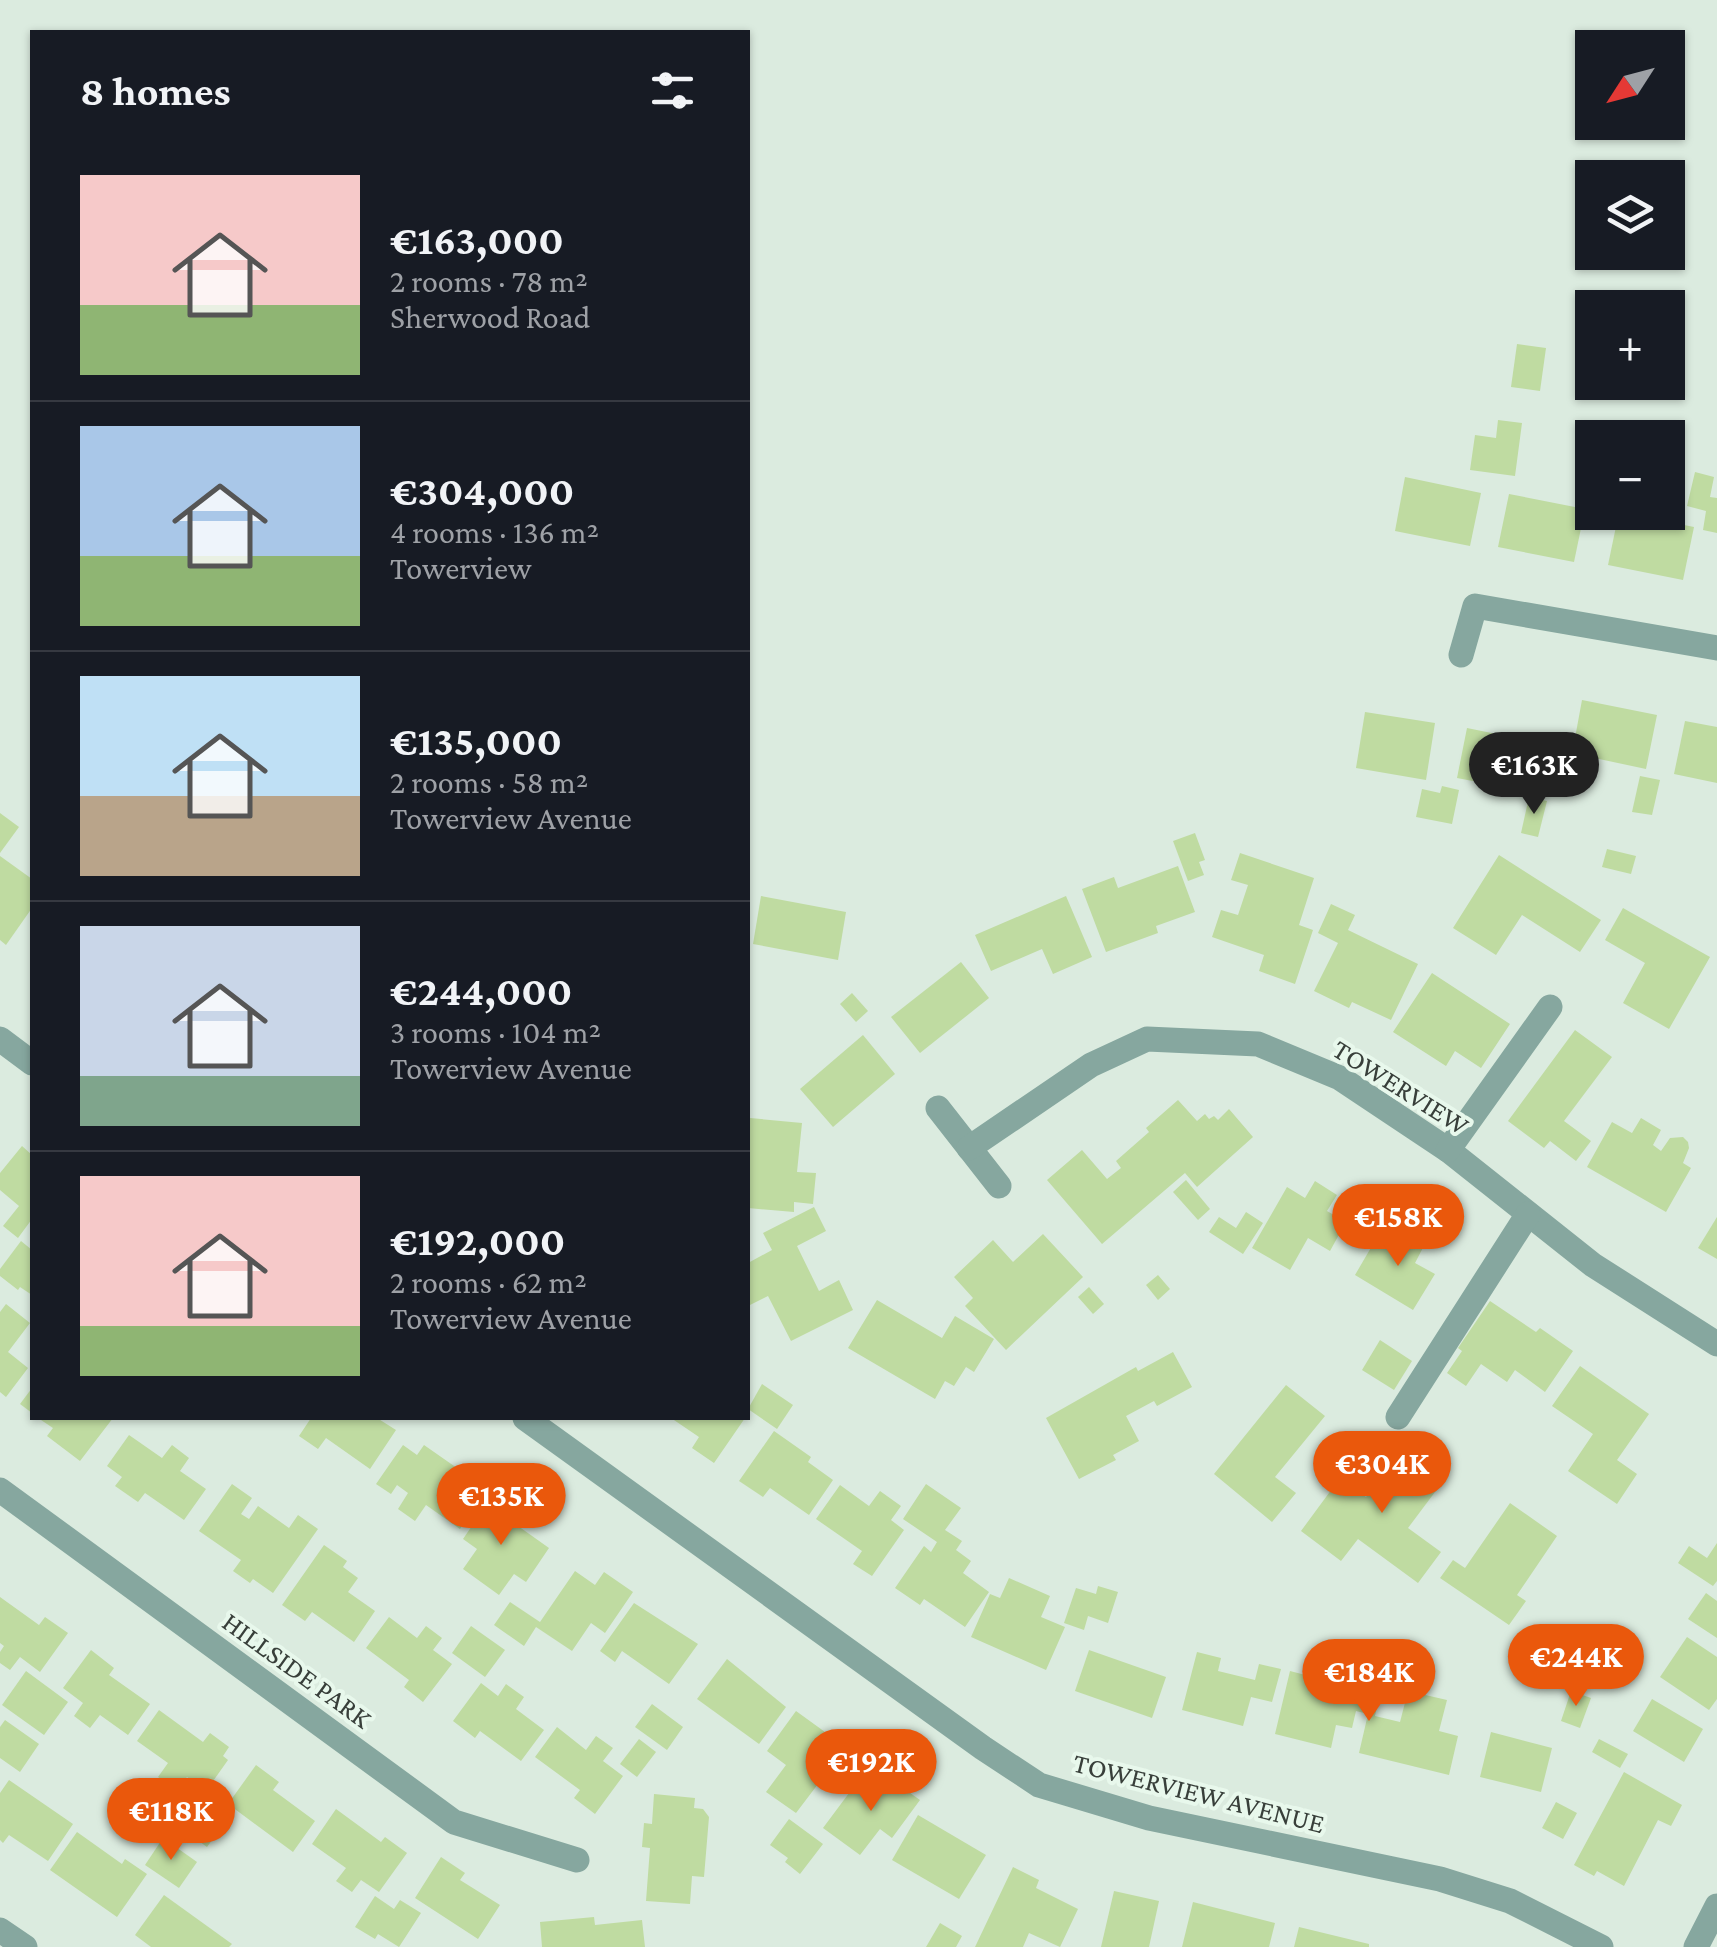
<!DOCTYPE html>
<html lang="en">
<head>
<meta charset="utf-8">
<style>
	:root { --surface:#171b24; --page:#20242c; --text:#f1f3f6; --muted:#9ea1a6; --line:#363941; --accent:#ea580c }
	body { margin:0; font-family:"Crimson Pro",serif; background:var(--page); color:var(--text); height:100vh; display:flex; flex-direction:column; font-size:38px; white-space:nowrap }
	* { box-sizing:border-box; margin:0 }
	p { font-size:32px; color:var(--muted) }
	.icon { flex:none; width:55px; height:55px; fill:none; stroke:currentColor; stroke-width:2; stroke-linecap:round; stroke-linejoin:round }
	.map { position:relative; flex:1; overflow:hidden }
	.details { position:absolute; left:30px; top:30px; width:720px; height:1390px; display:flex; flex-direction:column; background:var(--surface); border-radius:0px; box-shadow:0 2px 8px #0004 }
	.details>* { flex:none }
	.needle { width:65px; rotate:234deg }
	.tools { position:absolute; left:1575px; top:30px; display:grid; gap:20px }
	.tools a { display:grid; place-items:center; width:110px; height:110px; border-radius:0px; background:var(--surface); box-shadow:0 2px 8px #0004; font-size:50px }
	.price { position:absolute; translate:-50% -85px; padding:0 22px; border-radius:35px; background:var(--accent); color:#fff; font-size:32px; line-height:65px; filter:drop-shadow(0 2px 5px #0008) }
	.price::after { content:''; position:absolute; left:50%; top:60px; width:30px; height:22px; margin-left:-15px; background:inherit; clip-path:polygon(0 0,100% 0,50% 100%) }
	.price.selected { background:#222; color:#fff }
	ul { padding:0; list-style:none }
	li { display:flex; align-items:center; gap:30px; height:250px; padding:0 50px }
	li+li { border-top:2px solid var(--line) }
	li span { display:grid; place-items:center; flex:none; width:280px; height:200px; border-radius:0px; color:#555 }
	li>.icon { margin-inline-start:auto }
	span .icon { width:120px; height:120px; fill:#fffc; stroke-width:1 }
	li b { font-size:42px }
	h2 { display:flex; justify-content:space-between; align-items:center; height:120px; padding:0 50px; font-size:42px }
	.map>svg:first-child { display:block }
	.building { fill:#bfdba1 }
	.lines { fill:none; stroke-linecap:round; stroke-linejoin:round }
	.minor { stroke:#86a79f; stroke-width:25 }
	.labels { text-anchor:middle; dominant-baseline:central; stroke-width:8; stroke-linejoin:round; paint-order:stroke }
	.street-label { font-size:28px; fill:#383f3a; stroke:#e8f8ec }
</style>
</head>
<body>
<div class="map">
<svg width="1717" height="1947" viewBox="0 0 1717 1947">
	<rect width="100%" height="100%" fill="#dbebdf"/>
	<!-- building -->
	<g class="building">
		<path d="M 1517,344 L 1546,348 L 1540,391 L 1511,387 Z"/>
		<path d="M 1498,420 L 1522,423 L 1515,476 L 1470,470 L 1475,435 L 1496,438 Z"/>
		<path d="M 1583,439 L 1592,440 L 1592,477 L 1578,475 Z"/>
		<path d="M 1695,472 L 1714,477 L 1710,497 L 1717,498 L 1717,533 L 1703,530 L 1706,511 L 1687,506 Z"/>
		<path d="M 1405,477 L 1481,493 L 1470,546 L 1395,531 Z"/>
		<path d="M 1509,494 L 1585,509 L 1574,562 L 1498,547 Z"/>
		<path d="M 1619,512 L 1694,527 L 1683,580 L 1608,565 Z"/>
		<path d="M 1582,700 L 1657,715 L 1646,769 L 1571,753 L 1566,777 L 1550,773 L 1558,734 L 1575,738 Z"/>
		<path d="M 1365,712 L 1435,723 L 1426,780 L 1356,768 Z"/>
		<path d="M 1685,721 L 1717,727 L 1717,783 L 1674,774 Z"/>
		<path d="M 1467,728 L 1540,743 L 1530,792 L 1457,778 Z"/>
		<path d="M 1640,776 L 1660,780 L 1652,815 L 1632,812 Z"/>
		<path d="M 1442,786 L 1459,790 L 1452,824 L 1416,817 L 1422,789 L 1440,793 Z"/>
		<path d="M 1529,797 L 1547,801 L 1538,837 L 1521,833 Z"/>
		<path d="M 0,813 L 19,827 L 0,853 Z"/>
		<path d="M 1195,833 L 1205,860 L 1199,862 L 1204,875 L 1188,881 L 1173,841 Z"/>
		<path d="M 1607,849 L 1636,856 L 1631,874 L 1602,867 Z"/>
		<path d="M 1240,853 L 1314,878 L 1299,925 L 1313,930 L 1295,984 L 1259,971 L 1264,955 L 1212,937 L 1221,910 L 1238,915 L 1248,885 L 1231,880 Z"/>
		<path d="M 1499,855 L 1601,920 L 1580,952 L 1522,915 L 1496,955 L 1453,928 Z"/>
		<path d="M 0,856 L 32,879 L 32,908 L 6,945 L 0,940 Z"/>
		<path d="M 1178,866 L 1195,912 L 1156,926 L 1158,933 L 1106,952 L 1082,889 L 1114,877 L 1118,888 Z"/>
		<path d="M 761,896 L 846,912 L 838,960 L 753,944 Z"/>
		<path d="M 1066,896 L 1092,957 L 1053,974 L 1042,949 L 991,971 L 975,935 Z"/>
		<path d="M 1331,904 L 1355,915 L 1348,930 L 1418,964 L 1391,1020 L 1352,1002 L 1349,1008 L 1314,991 L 1338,943 L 1318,933 Z"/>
		<path d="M 1623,908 L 1710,957 L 1669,1029 L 1623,1003 L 1645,963 L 1605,940 Z"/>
		<path d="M 961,962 L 989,998 L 920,1053 L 891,1017 Z"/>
		<path d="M 1432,973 L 1510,1024 L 1481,1068 L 1455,1051 L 1446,1066 L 1393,1032 Z"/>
		<path d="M 852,993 L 868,1011 L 856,1022 L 840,1004 Z"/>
		<path d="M 1575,1030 L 1612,1057 L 1564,1121 L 1591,1141 L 1576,1161 L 1550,1141 L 1544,1148 L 1508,1121 Z"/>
		<path d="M 863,1035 L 895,1074 L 833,1127 L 800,1089 Z"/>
		<path d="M 1178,1100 L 1197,1121 L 1205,1114 L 1209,1119 L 1214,1116 L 1218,1120 L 1229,1109 L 1253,1137 L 1197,1187 L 1185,1173 L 1102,1244 L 1047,1180 L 1082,1150 L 1107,1179 L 1121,1168 L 1116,1161 L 1149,1132 L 1146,1128 Z"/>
		<path d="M 750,1118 L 802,1123 L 797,1172 L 816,1173 L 813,1204 L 794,1202 L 794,1212 L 748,1208 Z"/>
		<path d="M 1641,1118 L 1661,1130 L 1653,1145 L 1661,1151 L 1670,1138 L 1683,1137 L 1688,1142 L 1689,1148 L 1683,1163 L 1691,1168 L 1666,1212 L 1587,1167 L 1612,1122 L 1632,1133 Z"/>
		<path d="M 22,1146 L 32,1155 L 32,1219 L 18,1238 L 3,1226 L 19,1206 L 0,1190 L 0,1173 Z"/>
		<path d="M 1186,1180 L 1210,1209 L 1198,1220 L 1173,1192 Z"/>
		<path d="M 1315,1181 L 1337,1195 L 1327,1211 L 1346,1222 L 1330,1251 L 1308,1238 L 1290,1270 L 1252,1248 L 1287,1187 L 1305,1198 Z"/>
		<path d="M 814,1207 L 826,1231 L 797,1246 L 819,1291 L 839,1280 L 853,1310 L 791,1341 L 768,1296 L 748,1306 L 748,1263 L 772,1250 L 763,1233 Z"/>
		<path d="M 1246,1212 L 1263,1223 L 1243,1254 L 1209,1232 L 1219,1217 L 1236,1228 Z"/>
		<path d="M 1717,1217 L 1717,1259 L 1698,1248 Z"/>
		<path d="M 1416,1229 L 1422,1231 L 1427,1240 L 1415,1263 L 1435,1274 L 1413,1310 L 1355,1275 L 1376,1239 L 1395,1251 L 1406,1233 Z"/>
		<path d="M 1043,1234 L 1083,1277 L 1006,1350 L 965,1306 L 973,1298 L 954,1277 L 993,1240 L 1013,1262 Z"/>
		<path d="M 21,1241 L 32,1250 L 32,1295 L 20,1287 L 18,1290 L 0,1276 L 0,1269 Z"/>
		<path d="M 1158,1275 L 1170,1289 L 1158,1300 L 1146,1285 Z"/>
		<path d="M 1089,1287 L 1104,1304 L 1093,1314 L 1078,1297 Z"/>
		<path d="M 877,1300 L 942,1338 L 955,1316 L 994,1339 L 974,1372 L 966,1367 L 954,1386 L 945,1381 L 935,1399 L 848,1348 Z"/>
		<path d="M 1490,1301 L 1536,1332 L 1540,1328 L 1573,1351 L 1545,1392 L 1515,1370 L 1507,1382 L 1481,1364 L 1466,1386 L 1447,1373 L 1462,1351 L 1458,1348 Z"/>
		<path d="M 6,1304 L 30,1323 L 8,1352 L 28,1368 L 6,1397 L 0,1392 L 0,1312 Z"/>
		<path d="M 1380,1340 L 1412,1361 L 1394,1390 L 1362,1370 Z"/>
		<path d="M 1173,1352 L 1192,1387 L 1157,1406 L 1154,1401 L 1126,1416 L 1139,1441 L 1113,1455 L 1116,1460 L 1079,1479 L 1046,1418 L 1136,1367 L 1138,1371 Z"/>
		<path d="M 1580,1366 L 1649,1414 L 1617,1460 L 1637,1474 L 1617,1504 L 1568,1471 L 1593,1434 L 1552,1406 Z"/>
		<path d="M 762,1384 L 793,1405 L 777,1429 L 748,1409 Z"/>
		<path d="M 1286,1385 L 1325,1416 L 1275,1477 L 1296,1493 L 1272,1522 L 1214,1474 Z"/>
		<path d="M 32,1388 L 32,1413 L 20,1404 Z"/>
		<path d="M 38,1418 L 113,1418 L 80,1461 L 47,1436 L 53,1428 Z"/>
		<path d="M 311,1418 L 377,1418 L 396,1430 L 370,1469 L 326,1438 L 318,1449 L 299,1436 Z"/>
		<path d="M 671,1418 L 745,1418 L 714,1463 L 692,1448 L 699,1437 Z"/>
		<path d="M 774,1431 L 811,1457 L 808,1462 L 833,1480 L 809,1515 L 770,1488 L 763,1497 L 739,1481 Z"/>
		<path d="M 129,1435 L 162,1458 L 172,1445 L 189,1458 L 180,1471 L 206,1489 L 184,1520 L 145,1493 L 138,1502 L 115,1486 L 122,1477 L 107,1466 Z"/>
		<path d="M 403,1445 L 417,1455 L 424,1445 L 487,1489 L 460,1529 L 426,1505 L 415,1521 L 398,1509 L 408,1493 L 397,1485 L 391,1494 L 376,1484 Z"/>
		<path d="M 1405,1445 L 1447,1476 L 1408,1528 L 1441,1552 L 1418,1583 L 1358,1539 L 1341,1561 L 1301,1531 L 1340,1478 L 1366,1497 Z"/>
		<path d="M 232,1484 L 252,1498 L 241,1514 L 249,1519 L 258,1506 L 289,1528 L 298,1515 L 318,1529 L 273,1593 L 253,1579 L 250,1583 L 233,1571 L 241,1560 L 199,1531 Z"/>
		<path d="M 926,1484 L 961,1508 L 945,1530 L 962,1541 L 956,1550 L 971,1561 L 963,1573 L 989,1592 L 965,1627 L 924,1599 L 920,1605 L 895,1588 L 924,1546 L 931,1552 L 937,1542 L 903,1519 Z"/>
		<path d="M 840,1485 L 869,1506 L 880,1491 L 901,1506 L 891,1520 L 904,1530 L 872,1576 L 853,1564 L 862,1551 L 816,1519 Z"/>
		<path d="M 493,1495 L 518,1512 L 511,1521 L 549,1548 L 526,1582 L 514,1574 L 499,1595 L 463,1569 L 477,1549 L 463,1539 Z"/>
		<path d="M 1510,1503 L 1557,1536 L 1517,1595 L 1526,1601 L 1509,1625 L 1440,1578 L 1453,1560 L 1465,1568 Z"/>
		<path d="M 1717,1543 L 1717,1581 L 1713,1586 L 1678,1563 L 1689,1546 L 1707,1558 Z"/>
		<path d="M 324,1545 L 347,1561 L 343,1567 L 358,1578 L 348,1592 L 375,1611 L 354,1642 L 312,1612 L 305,1621 L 282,1605 Z"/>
		<path d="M 575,1571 L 595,1585 L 604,1572 L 633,1592 L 605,1633 L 591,1623 L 572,1651 L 536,1627 L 524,1646 L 494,1625 L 510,1602 L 540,1622 Z"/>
		<path d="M 1009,1578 L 1050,1596 L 1041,1617 L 1065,1627 L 1046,1670 L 971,1637 L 990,1594 L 1000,1598 Z"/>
		<path d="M 1098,1586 L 1118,1592 L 1108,1623 L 1088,1616 L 1084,1630 L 1064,1623 L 1076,1588 L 1096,1594 Z"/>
		<path d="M 1706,1593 L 1717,1601 L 1717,1638 L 1688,1619 Z"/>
		<path d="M 0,1597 L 39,1625 L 45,1617 L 68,1633 L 40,1672 L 20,1657 L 10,1670 L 0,1663 L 0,1652 L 4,1646 L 0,1643 Z"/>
		<path d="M 634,1603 L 698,1644 L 669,1684 L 622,1651 L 615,1662 L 600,1651 Z"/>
		<path d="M 389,1617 L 417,1638 L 426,1626 L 442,1638 L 433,1650 L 452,1664 L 423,1702 L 404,1687 L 409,1680 L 366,1648 Z"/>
		<path d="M 471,1626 L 505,1650 L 485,1677 L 452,1653 Z"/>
		<path d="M 1687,1637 L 1717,1657 L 1717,1699 L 1709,1710 L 1660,1677 Z"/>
		<path d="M 91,1650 L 114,1668 L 109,1675 L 150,1704 L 128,1735 L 100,1715 L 90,1728 L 74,1716 L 83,1703 L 63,1688 Z"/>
		<path d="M 1089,1650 L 1166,1677 L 1152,1718 L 1075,1691 Z"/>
		<path d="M 1197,1652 L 1221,1658 L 1218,1671 L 1255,1680 L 1259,1664 L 1281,1669 L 1272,1702 L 1251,1697 L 1243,1726 L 1182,1710 Z"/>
		<path d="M 727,1659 L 786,1707 L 759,1744 L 697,1699 Z"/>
		<path d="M 26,1671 L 68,1702 L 44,1735 L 2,1705 Z"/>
		<path d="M 1290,1671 L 1313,1677 L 1310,1689 L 1343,1697 L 1346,1683 L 1380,1692 L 1375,1716 L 1400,1722 L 1408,1691 L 1447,1700 L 1439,1731 L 1458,1736 L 1449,1775 L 1359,1753 L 1368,1714 L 1356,1711 L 1352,1728 L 1336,1725 L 1331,1748 L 1275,1734 Z"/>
		<path d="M 481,1683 L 498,1696 L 506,1684 L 524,1697 L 516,1709 L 544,1730 L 521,1761 L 480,1731 L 475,1738 L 453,1721 Z"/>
		<path d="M 1571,1691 L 1591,1698 L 1580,1728 L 1561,1721 Z"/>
		<path d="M 1652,1699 L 1703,1729 L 1684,1762 L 1633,1731 Z"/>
		<path d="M 652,1704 L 683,1727 L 667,1750 L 635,1727 Z"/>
		<path d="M 159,1710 L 203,1742 L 210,1733 L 229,1747 L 223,1756 L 228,1760 L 206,1791 L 187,1777 L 177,1790 L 158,1777 L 168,1763 L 137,1741 Z"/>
		<path d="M 796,1711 L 825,1732 L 816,1744 L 837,1759 L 796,1813 L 766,1792 L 786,1765 L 767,1751 Z"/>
		<path d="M 5,1720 L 39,1744 L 20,1772 L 0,1758 L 0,1727 Z"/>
		<path d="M 557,1727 L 586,1750 L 596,1736 L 613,1748 L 603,1761 L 623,1776 L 595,1814 L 574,1798 L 580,1790 L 535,1757 Z"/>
		<path d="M 1491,1732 L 1552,1748 L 1541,1792 L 1480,1777 Z"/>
		<path d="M 639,1739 L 656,1752 L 637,1777 L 620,1764 Z"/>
		<path d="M 1599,1739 L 1628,1754 L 1620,1768 L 1592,1752 Z"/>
		<path d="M 256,1765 L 279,1782 L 273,1790 L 315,1821 L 293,1852 L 228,1804 Z"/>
		<path d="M 1624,1772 L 1682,1805 L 1671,1826 L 1658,1820 L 1624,1886 L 1597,1871 L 1594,1876 L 1574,1865 Z"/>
		<path d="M 861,1777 L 879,1791 L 889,1778 L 920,1800 L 892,1838 L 880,1829 L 860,1855 L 823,1828 Z"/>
		<path d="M 9,1780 L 73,1824 L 48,1861 L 9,1835 L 3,1843 L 0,1840 L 0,1793 Z"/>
		<path d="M 654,1794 L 695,1798 L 694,1808 L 703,1809 L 709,1817 L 704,1877 L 692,1876 L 690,1904 L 646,1901 L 650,1848 L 642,1847 L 644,1823 L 652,1824 Z"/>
		<path d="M 191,1796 L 208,1808 L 211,1804 L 229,1817 L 207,1847 L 189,1834 L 186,1839 L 169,1827 Z"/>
		<path d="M 1556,1802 L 1577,1813 L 1563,1839 L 1542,1828 Z"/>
		<path d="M 336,1809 L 381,1842 L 385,1837 L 407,1853 L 379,1892 L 361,1880 L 352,1892 L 336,1881 L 346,1868 L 312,1844 Z"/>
		<path d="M 918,1815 L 986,1855 L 959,1899 L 892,1860 Z"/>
		<path d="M 789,1819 L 823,1844 L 800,1874 L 785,1862 L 788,1858 L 770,1845 Z"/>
		<path d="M 77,1832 L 122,1864 L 125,1859 L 147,1874 L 117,1917 L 50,1870 Z"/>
		<path d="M 163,1838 L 197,1862 L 179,1888 L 145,1865 Z"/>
		<path d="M 441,1857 L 465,1873 L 460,1880 L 500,1905 L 478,1939 L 415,1898 Z"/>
		<path d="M 1013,1867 L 1039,1880 L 1036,1888 L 1078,1909 L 1060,1947 L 1029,1933 L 1023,1947 L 975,1947 Z"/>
		<path d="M 1114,1891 L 1159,1901 L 1149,1947 L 1101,1947 Z"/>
		<path d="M 164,1895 L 232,1944 L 229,1947 L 151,1947 L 135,1935 Z"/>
		<path d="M 375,1896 L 394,1909 L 400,1900 L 421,1913 L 399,1947 L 378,1934 L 375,1939 L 355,1927 Z"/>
		<path d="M 1193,1902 L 1275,1923 L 1269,1947 L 1182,1947 Z"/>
		<path d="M 594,1917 L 595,1925 L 642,1920 L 645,1947 L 542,1947 L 540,1922 Z"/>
		<path d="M 940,1923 L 962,1936 L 956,1947 L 926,1947 Z"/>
		<path d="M 1299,1927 L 1369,1944 L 1369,1947 L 1294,1947 Z"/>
	</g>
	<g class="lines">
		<!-- minor -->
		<g class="minor">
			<path d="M 1461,655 L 1475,606 L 1717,648"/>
			<path d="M 0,1039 L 32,1063"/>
			<path d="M 938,1108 L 999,1186"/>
			<path d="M 969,1148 L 1091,1065 L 1147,1039 L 1258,1044 L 1340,1078 L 1448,1150 L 1593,1265 L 1717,1344"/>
			<path d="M 1448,1150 L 1550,1007"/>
			<path d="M 1398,1417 L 1528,1214"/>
			<path d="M 525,1418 L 983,1748 L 1039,1785 L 1149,1818 L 1440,1879 L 1510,1901 L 1601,1947"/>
			<path d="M 0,1490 L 454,1822 L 577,1860"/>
			<path d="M 0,1930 L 25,1947"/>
			<path d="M 1696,1947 L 1717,1906"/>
		</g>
	</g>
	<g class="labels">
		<!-- street labels -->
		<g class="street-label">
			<text transform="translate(1401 1087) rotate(32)">TOWERVIEW</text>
			<text transform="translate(297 1670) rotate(36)">HILLSIDE PARK</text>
			<text transform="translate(1199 1793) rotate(14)">TOWERVIEW AVENUE</text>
		</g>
	</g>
</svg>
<div class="tools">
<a><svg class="needle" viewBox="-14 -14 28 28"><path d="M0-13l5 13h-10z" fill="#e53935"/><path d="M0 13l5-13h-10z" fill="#9ea1a6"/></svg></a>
<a><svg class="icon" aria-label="layers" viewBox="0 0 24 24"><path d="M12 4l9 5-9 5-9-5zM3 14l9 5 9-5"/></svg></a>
<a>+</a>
<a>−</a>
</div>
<b class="price selected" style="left:1534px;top:817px">€163K</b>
<b class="price" style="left:1398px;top:1269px">€158K</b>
<b class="price" style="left:1382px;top:1516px">€304K</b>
<b class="price" style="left:501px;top:1548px">€135K</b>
<b class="price" style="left:1576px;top:1709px">€244K</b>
<b class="price" style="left:1369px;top:1724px">€184K</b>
<b class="price" style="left:871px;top:1814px">€192K</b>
<b class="price" style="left:171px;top:1863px">€118K</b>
<section class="details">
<h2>8 homes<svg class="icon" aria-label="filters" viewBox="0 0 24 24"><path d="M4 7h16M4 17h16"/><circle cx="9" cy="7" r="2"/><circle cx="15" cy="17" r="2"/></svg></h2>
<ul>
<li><span style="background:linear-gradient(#f6c9c9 65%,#8fb573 0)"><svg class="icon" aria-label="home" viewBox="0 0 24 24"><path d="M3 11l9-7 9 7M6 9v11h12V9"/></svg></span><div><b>€163,000</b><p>2 rooms · 78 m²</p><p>Sherwood Road</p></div></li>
<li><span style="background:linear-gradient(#a9c7e8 65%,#8fb573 0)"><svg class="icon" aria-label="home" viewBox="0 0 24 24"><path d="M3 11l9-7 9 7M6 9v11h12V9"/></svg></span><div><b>€304,000</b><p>4 rooms · 136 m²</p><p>Towerview</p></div></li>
<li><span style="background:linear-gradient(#bfe0f5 60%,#b9a48a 0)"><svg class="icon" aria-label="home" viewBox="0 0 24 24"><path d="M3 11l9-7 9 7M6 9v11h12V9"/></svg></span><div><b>€135,000</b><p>2 rooms · 58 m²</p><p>Towerview Avenue</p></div></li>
<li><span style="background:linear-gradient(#c9d6e8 75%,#7fa58c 0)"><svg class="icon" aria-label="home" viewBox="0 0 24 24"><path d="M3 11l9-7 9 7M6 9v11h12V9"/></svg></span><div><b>€244,000</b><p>3 rooms · 104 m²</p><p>Towerview Avenue</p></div></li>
<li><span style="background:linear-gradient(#f6c9c9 75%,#8fb573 0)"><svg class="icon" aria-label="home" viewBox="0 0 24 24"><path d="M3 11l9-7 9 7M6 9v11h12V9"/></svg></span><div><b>€192,000</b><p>2 rooms · 62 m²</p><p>Towerview Avenue</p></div></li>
</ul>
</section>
</div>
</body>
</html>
